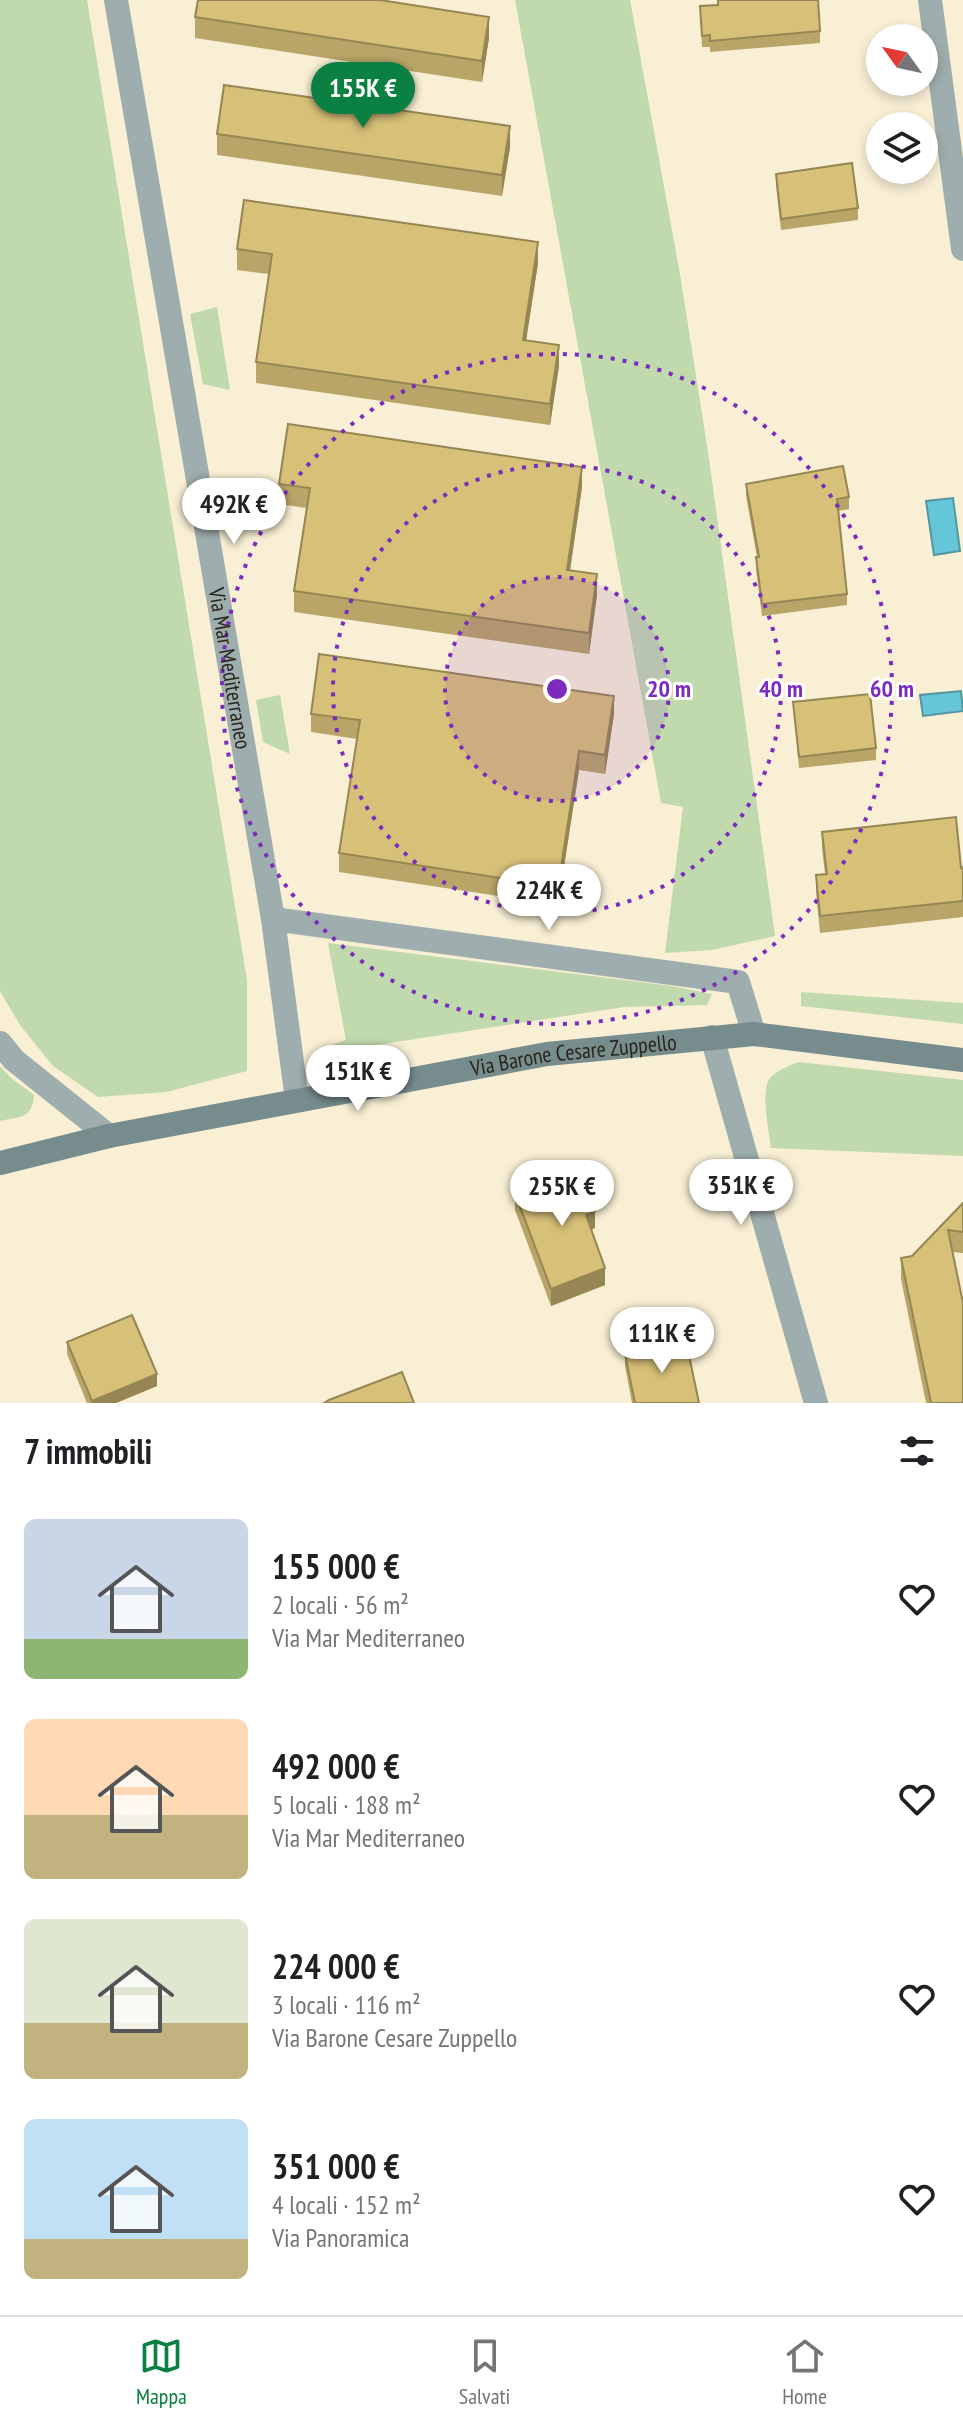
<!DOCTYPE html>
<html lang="it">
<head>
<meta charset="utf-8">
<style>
	:root { --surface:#fff; --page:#f6f6f6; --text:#202124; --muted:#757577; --line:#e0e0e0; --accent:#0b8043 }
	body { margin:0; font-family:"PT Sans Narrow",sans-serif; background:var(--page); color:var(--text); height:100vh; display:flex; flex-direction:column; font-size:30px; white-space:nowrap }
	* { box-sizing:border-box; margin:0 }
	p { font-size:26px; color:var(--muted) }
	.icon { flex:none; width:44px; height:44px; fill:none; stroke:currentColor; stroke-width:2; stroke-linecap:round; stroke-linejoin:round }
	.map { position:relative; height:1403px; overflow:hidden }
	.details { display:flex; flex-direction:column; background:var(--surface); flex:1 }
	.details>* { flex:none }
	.needle { width:52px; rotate:303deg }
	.tools { position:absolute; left:866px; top:24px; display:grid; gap:16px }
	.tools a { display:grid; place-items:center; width:72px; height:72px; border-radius:50%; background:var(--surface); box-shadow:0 4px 12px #0003; font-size:40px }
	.price { position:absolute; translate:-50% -68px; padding:0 18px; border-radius:28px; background:#fff; color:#222; font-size:26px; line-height:52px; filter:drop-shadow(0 2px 4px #0008) }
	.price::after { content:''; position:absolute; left:50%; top:48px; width:24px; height:18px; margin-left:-12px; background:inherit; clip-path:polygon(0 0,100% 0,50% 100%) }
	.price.selected { background:var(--accent); color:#fff }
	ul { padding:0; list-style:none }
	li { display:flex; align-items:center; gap:24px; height:200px; padding:0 24px }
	li span { display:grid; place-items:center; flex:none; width:224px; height:160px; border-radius:12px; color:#555 }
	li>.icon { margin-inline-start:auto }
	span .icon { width:96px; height:96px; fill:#fffc; stroke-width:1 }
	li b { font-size:34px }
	h2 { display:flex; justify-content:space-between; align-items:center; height:96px; padding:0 24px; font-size:34px }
	.menu { display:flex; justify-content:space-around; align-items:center; height:112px; border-top:2px solid var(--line); background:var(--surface); font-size:22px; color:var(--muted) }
	.menu a { display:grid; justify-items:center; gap:4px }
	.menu .selected { color:var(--accent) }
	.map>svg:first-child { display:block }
	.green { fill:#c1daad }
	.water { fill:#65c6d9; stroke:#5396a0; stroke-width:2 }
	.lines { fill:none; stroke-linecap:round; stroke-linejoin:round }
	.minor { stroke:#9eadad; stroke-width:24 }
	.secondary { stroke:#778c8d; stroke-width:24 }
	.wall { fill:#b9a567 }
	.shaded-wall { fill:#968654 }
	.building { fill:#d7c078; stroke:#968654; stroke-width:2 }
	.ring { fill:none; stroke:#7b2cbf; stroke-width:4; stroke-dasharray:4 8 }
	.labels { text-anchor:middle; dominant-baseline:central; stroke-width:6; stroke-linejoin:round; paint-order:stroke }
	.street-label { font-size:22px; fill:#29251b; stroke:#fff }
	.centre { fill:#7b2cbf; stroke:#fff; stroke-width:4 }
	.ring-label { font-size:24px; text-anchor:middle; font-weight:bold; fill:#7b2cbf; stroke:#fff; stroke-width:6; stroke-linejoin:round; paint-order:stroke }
</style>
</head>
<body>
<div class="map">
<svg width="963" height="1403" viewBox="0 0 963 1403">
	<rect width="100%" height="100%" fill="#f8efd4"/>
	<!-- green -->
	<g class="green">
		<path d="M 0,0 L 87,0 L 247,980 L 247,1071 L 166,1092 L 98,1097 L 53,1066 L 20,1025 L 0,991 Z"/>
		<path d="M 515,0 L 630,0 L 680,274 L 708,452 L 775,936 L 712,950 L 665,953 L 683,807 L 661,803 Z"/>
		<path d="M 217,307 L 230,390 L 203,384 L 190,314 Z"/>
		<path d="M 280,695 L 290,754 L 263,742 L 256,700 Z"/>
		<path d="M 328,943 L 672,986 L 712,994 L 707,1005 L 624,1007 L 350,1049 L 332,1045 L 346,1040 Z"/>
		<path d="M 801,992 L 963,1003 L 963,1024 L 801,1006 Z"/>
		<path d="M 798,1062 L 963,1080 L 963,1156 L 771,1148 C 769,1131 760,1091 770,1078 C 777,1070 789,1066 798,1062 Z"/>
		<path d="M 0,1066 L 11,1078 L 34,1095 C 32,1120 20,1116 0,1121 Z"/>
	</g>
	<!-- water -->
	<g class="water">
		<path d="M 953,498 L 960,551 L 934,555 L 926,501 Z"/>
		<path d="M 961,691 L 963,711 L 923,716 L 920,695 Z"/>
	</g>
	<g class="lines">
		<!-- minor -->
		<g class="minor">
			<path id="s1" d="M 116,0 L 273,919 L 297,1100"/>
			<path d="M 930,0 L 963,249"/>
			<path d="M 273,919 L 738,982 L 754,1034"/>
			<path d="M 712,1037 L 816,1403"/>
			<path d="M 0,1043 L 14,1060 L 109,1136"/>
		</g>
		<!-- secondary -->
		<path class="secondary" id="s2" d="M 0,1163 L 109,1136 L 547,1054 L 754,1034 L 963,1060"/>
	</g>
	<!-- wall -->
	<g class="wall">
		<path d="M 717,0 L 807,0 L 820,31 L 820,43 L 710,52 L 710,47 L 702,47 L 700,6 L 717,5 Z"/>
		<path d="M 195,17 L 489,38 L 482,82 L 195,38 Z"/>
		<path d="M 217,134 L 510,147 L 502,196 L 217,155 Z"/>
		<path d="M 776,174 L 858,208 L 858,220 L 781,230 L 776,185 Z"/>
		<path d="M 237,249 L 538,263 L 526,340 L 559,366 L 550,425 L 256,383 L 256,362 L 269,274 L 237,270 Z"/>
		<path d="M 279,484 L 582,487 L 570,570 L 597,595 L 589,654 L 294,612 L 294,591 L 306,508 L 279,504 Z"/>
		<path d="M 746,484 L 849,497 L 849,509 L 838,511 L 847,594 L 847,605 L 762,616 L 756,569 L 757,557 L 746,496 Z"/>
		<path d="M 793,702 L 876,748 L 876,760 L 799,768 Z"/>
		<path d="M 311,714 L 614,714 L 605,774 L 579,770 L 558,905 L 339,872 L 339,853 L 357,739 L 311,732 Z"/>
		<path d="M 822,832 L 963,867 L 963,917 L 820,933 L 816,892 L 816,875 L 825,874 L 822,848 Z"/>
		<path d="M 515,1193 L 595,1228 L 591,1230 L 605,1285 L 551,1306 L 515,1210 Z"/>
		<path d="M 963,1203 L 963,1253 L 952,1252 L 963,1403 L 926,1403 L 901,1279 L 901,1258 L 912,1256 Z"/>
		<path d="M 67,1342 L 157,1386 L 116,1403 L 87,1403 L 67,1354 Z"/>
		<path d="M 625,1354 L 699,1403 L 632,1403 L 625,1366 Z"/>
	</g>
	<!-- shaded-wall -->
	<g class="shaded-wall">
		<path d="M 489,17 L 489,38 L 482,82 L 482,61 Z"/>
		<path d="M 510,126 L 510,147 L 502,196 L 502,175 Z"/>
		<path d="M 538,242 L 538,263 L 523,361 L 523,340 Z"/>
		<path d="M 559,345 L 559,366 L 550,425 L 550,404 Z"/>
		<path d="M 582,467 L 582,487 L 567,591 L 567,570 Z"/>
		<path d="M 597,574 L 597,595 L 589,654 L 589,633 Z"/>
		<path d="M 614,696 L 614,714 L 605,774 L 605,755 Z"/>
		<path d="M 579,751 L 579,770 L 558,905 L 558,887 Z"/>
		<path d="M 595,1211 L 595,1228 L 586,1232 L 586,1215 Z"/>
		<path d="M 605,1268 L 605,1285 L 551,1306 L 551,1289 Z"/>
		<path d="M 157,1374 L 157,1386 L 116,1403 L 92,1403 L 92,1401 Z"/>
	</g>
	<!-- building -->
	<g class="building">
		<path d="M 198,0 L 380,0 L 489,17 L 482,61 L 195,17 Z"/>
		<path d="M 718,0 L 818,0 L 820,31 L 710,41 L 710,35 L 702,36 L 700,6 L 718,5 Z"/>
		<path d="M 224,85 L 510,126 L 502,175 L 217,134 Z"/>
		<path d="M 852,163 L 858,208 L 781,219 L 776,174 Z"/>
		<path d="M 244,200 L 538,242 L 523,340 L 559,345 L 550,404 L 256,362 L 272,254 L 237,249 Z"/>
		<path d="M 288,424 L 582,467 L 567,570 L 597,574 L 589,633 L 294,591 L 310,488 L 279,484 Z"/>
		<path d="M 843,466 L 849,497 L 837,499 L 847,594 L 762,604 L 756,557 L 759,557 L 746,484 Z"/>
		<path d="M 319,654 L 614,696 L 605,755 L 579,751 L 558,887 L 339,853 L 360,720 L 311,714 Z"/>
		<path d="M 870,694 L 876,748 L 799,757 L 793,702 Z"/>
		<path d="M 956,817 L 961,868 L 963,867 L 963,901 L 820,916 L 816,875 L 827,874 L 822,832 Z"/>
		<path d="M 579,1168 L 595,1211 L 586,1215 L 605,1268 L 551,1289 L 515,1193 Z"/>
		<path d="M 963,1203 L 963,1232 L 948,1230 L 963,1303 L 963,1403 L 931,1403 L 901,1258 L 912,1256 Z"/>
		<path d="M 132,1315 L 157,1374 L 92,1401 L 67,1342 Z"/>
		<path d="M 686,1341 L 699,1403 L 635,1403 L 625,1354 Z"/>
		<path d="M 402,1372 L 414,1403 L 324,1403 L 329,1400 Z"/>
	</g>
	<!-- distance rings -->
	<circle cx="557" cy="689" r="112" fill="#7b2cbf" fill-opacity=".12"/>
	<g class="ring">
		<circle cx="557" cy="689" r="112"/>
		<circle cx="557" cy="689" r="224"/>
		<circle cx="557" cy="689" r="335"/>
	</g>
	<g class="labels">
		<!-- street labels -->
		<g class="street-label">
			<text stroke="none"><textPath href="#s1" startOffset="678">Via Mar Mediterraneo</textPath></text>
			<text stroke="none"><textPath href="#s2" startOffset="584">Via Barone Cesare Zuppello</textPath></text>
		</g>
	</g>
	<circle cx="557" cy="689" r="12" class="centre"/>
	<g class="ring-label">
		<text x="669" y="697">20 m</text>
		<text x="781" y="697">40 m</text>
		<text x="892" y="697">60 m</text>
	</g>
</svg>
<div class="tools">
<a><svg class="needle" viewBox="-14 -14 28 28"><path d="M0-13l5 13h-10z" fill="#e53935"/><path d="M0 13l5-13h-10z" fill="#757577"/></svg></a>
<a><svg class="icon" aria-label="layers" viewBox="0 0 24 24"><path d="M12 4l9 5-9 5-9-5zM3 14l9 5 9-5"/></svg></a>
</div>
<b class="price selected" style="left:363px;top:130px">155K €</b>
<b class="price" style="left:234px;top:546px">492K €</b>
<b class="price" style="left:549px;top:932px">224K €</b>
<b class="price" style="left:358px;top:1113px">151K €</b>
<b class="price" style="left:741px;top:1227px">351K €</b>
<b class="price" style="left:562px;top:1228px">255K €</b>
<b class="price" style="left:662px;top:1375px">111K €</b>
</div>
<section class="details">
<h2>7 immobili<svg class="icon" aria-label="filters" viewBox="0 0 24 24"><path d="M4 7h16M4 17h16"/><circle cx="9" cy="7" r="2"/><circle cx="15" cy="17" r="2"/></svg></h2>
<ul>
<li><span style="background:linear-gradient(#c9d6e8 75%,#8fb573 0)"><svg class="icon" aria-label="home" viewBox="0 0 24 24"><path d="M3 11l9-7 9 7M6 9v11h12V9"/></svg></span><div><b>155 000 €</b><p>2 locali · 56 m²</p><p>Via Mar Mediterraneo</p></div><svg class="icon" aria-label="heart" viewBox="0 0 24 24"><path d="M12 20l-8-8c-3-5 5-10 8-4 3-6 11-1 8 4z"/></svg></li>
<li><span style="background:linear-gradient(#ffd9b3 60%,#c2b280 0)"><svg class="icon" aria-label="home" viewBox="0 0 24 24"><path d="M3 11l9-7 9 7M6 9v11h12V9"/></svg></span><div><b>492 000 €</b><p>5 locali · 188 m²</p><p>Via Mar Mediterraneo</p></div><svg class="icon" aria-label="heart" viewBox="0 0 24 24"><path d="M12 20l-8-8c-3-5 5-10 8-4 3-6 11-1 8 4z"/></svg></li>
<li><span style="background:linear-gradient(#dfe7d0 65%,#c2b280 0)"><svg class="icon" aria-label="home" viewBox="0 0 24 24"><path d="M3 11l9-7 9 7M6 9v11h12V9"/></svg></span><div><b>224 000 €</b><p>3 locali · 116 m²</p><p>Via Barone Cesare Zuppello</p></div><svg class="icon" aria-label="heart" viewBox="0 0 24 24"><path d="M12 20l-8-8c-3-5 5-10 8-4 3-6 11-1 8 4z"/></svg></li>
<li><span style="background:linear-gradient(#bfe0f5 75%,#c2b280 0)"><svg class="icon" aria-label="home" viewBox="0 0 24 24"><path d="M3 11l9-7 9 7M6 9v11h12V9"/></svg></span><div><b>351 000 €</b><p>4 locali · 152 m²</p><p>Via Panoramica</p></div><svg class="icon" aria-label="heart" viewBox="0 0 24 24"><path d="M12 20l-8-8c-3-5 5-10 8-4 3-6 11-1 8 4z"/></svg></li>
</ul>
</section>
<nav class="menu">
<a class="selected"><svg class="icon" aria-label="map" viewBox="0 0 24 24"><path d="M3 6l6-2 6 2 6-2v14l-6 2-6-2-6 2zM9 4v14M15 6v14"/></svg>Mappa</a>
<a><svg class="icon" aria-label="saved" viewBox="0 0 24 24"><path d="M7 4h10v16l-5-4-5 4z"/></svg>Salvati</a>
<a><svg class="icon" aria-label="home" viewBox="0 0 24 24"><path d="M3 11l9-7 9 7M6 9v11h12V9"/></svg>Home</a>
</nav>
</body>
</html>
